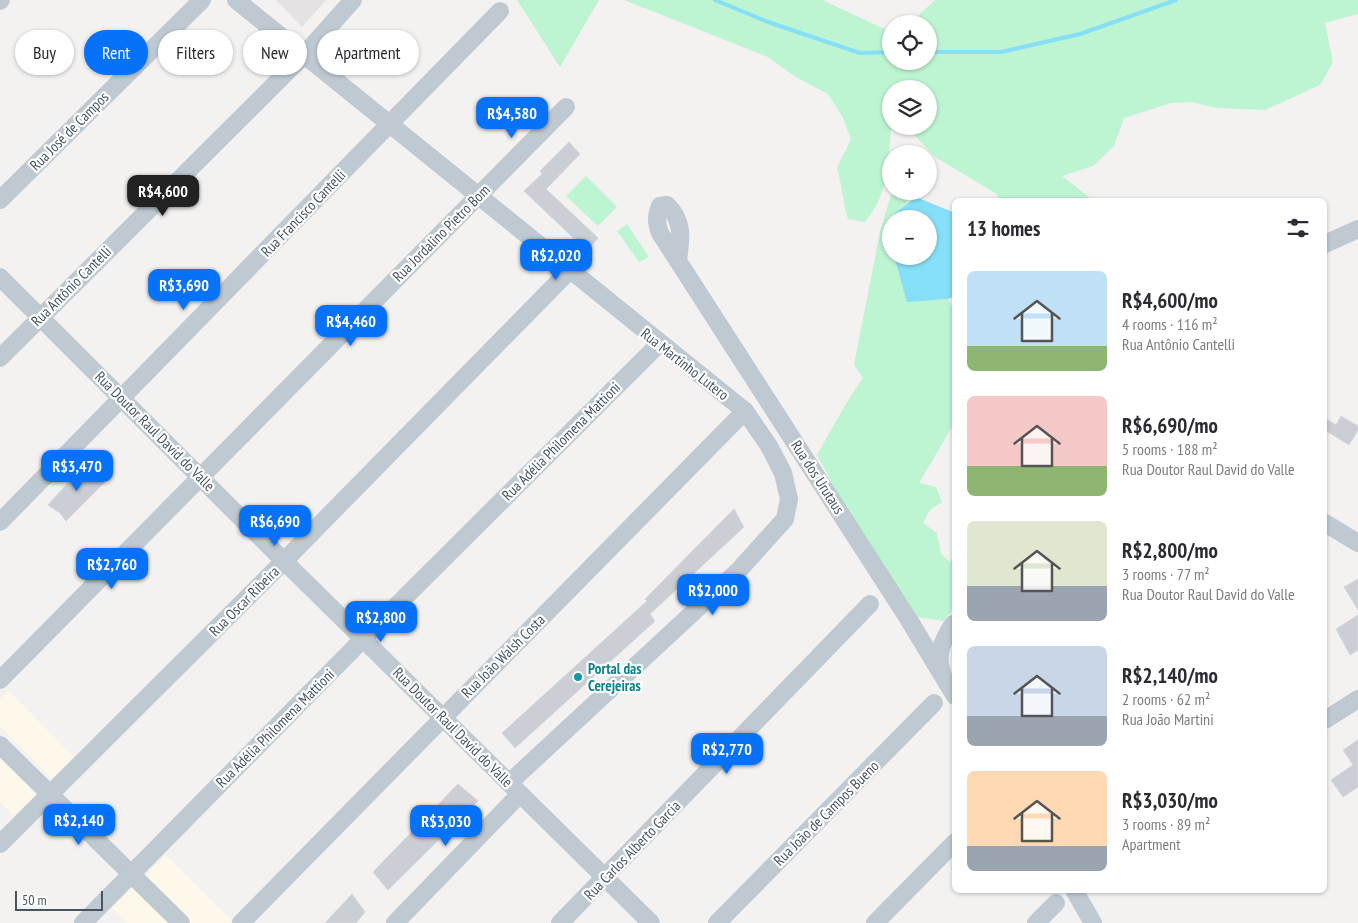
<!DOCTYPE html>
<html lang="en">
<head>
<meta charset="utf-8">
<style>
	:root { --surface:#fff; --page:#f7f7f7; --text:#2b2b33; --muted:#7c7c81; --accent:#0672f9 }
	body { margin:0; font-family:"PT Sans Narrow",sans-serif; background:var(--page); color:var(--text); height:100vh; display:flex; flex-direction:column; font-size:19px; white-space:nowrap }
	* { box-sizing:border-box; margin:0 }
	p { font-size:16px; color:var(--muted) }
	.icon { flex:none; width:28px; height:28px; fill:none; stroke:currentColor; stroke-width:2; stroke-linecap:round; stroke-linejoin:round }
	.map { position:relative; flex:1; overflow:hidden }
	.sheet { position:absolute; left:952px; top:198px; width:375px; height:695px; display:flex; flex-direction:column; background:var(--surface); border-radius:8px; box-shadow:0 1px 4px #0004 }
	.sheet>* { flex:none }
	.top-card { position:absolute; left:15px; top:30px; width:475px; height:45px; display:flex; gap:10px }
	.tools { position:absolute; left:882px; top:15px; display:grid; gap:10px }
	.tools a { display:grid; place-items:center; width:55px; height:55px; border-radius:50%; background:var(--surface); box-shadow:0 1px 4px #0004; font-size:25px }
	.scale { position:absolute; left:15px; bottom:12px; width:88px; box-sizing:border-box; padding-left:5px; border:2px solid #475561; border-top:0; font-size:14px; line-height:18px; white-space:nowrap; color:#475561; -webkit-text-stroke:4px #fff; paint-order:stroke }
	.price { position:absolute; translate:-50% -42px; padding:0 11px; border-radius:10px; background:var(--accent); color:#fff; font-size:16px; line-height:32px; filter:drop-shadow(0 1px 2px #0008) }
	.price::after { content:''; position:absolute; left:50%; top:30px; width:15px; height:11px; margin-left:-8px; background:inherit; clip-path:polygon(0 0,100% 0,50% 100%) }
	.price.active { background:#222; color:#fff }
	ul { padding:0; list-style:none }
	li { display:flex; align-items:center; gap:15px; height:125px; padding:0 15px }
	li span { display:grid; place-items:center; flex:none; width:140px; height:100px; border-radius:8px; color:#555 }
	li>.icon { margin-inline-start:auto }
	span .icon { width:60px; height:60px; fill:#fffc; stroke-width:1 }
	li b { font-size:21px }
	h2 { display:flex; justify-content:space-between; align-items:center; height:60px; padding:0 15px; font-size:21px }
	.tag { padding:0 18px; border-radius:22px; background:var(--surface); box-shadow:0 1px 4px #0004; font-size:18px; line-height:45px }
	.tag.active { background:var(--accent); color:#fff }
	.map>svg:first-child { display:block }
	.commercial { fill:#fef8eb }
	.education { fill:#e5e2e3 }
	.green { fill:#bdf4d2 }
	.water { fill:#85dff6 }
	.lines { fill:none; stroke-linecap:round; stroke-linejoin:round }
	.stream { stroke:#85dff6; stroke-width:4 }
	.building { fill:#cbced4; stroke:#d5d7dd }
	.minor { stroke:#bec9d2; stroke-width:18 }
	.culture-dot { fill:#0f9aa8; stroke:#fff; stroke-width:2 }
	.labels { text-anchor:middle; dominant-baseline:central; stroke-width:4.5; stroke-linejoin:round; paint-order:stroke }
	.street-label { font-size:15px; fill:#475561; stroke:#fff }
	.culture-label { font-size:15px; font-weight:bold; fill:#0d838f; stroke:#fff; text-anchor:start }
</style>
</head>
<body>
<div class="map">
<svg width="1358" height="923" viewBox="0 0 1358 923">
	<rect width="100%" height="100%" fill="#f4f1f1"/>
	<!-- commercial -->
	<g class="commercial">
		<path d="M 9,691 L 74,757 L 52,779 L 0,726 L 0,700 Z"/>
		<path d="M 0,757 L 36,794 L 14,816 L 0,802 Z"/>
		<path d="M 166,855 L 232,921 L 229,923 L 190,923 L 144,877 Z"/>
		<path d="M 134,886 L 170,923 L 127,923 L 112,908 Z"/>
	</g>
	<!-- education -->
	<path class="education" d="M 276,0 L 326,0 L 302,27 Z"/>
	<!-- green -->
	<g class="green">
		<path d="M 517,0 L 599,0 L 560,67 Z"/>
		<path d="M 624,0 L 822,0 L 891,32 L 891,61 L 929,61 L 929,24 L 909,24 L 935,0 L 1358,0 L 1358,14 L 1325,23 L 1333,62 L 1320,85 L 1265,110 L 1216,108 L 1192,102 L 1171,103 L 1124,118 L 1114,146 L 1093,166 L 1062,176 L 1089,197 L 1088,200 L 998,200 L 997,194 L 935,157 L 906,126 L 929,126 L 929,89 L 891,89 L 891,126 L 894,126 L 891,130 C 887,167 889,192 865,222 L 848,219 C 843,202 842,185 837,168 L 851,139 L 842,116 L 828,94 L 794,76 L 768,57 Z"/>
		<path d="M 586,176 L 617,207 L 598,226 L 566,196 Z"/>
		<path d="M 906,192 L 907,203 L 895,213 L 895,219 L 891,219 L 891,256 L 894,256 L 907,301 L 948,299 L 955,313 L 955,422 L 919,483 L 936,487 L 942,502 L 930,510 L 923,523 L 937,533 L 941,554 L 950,562 L 955,552 L 955,607 L 943,621 L 912,616 L 852,520 L 817,455 C 832,429 845,403 863,378 L 854,365 L 880,232 L 891,195 Z"/>
		<path d="M 627,224 L 649,257 L 639,262 L 617,231 Z"/>
	</g>
	<!-- water -->
	<path class="water" d="M 916,197 L 955,213 L 955,296 L 948,299 L 907,302 L 894,256 L 929,256 L 929,219 L 895,219 L 895,213 Z"/>
	<g class="lines">
		<!-- stream -->
		<g class="stream">
			<path d="M 715,0 L 768,22 L 860,53 L 891,52"/>
			<path d="M 929,52 L 1001,52 L 1080,34 L 1176,0"/>
		</g>
	</g>
	<!-- building -->
	<g class="building">
		<path d="M 569,142 L 580,154 L 546,189 L 598,238 L 587,251 L 524,191 L 542,174 L 540,171 Z"/>
		<path d="M 1341,416 L 1358,426 L 1358,430 L 1349,445 L 1325,430 L 1325,418 L 1336,425 Z"/>
		<path d="M 85,464 L 95,470 L 104,483 L 66,521 L 60,513 L 48,505 Z"/>
		<path d="M 734,509 L 744,527 L 650,614 L 655,621 L 515,748 L 502,733 L 647,601 L 645,599 Z"/>
		<path d="M 1358,579 L 1358,610 L 1344,587 Z"/>
		<path d="M 1358,615 L 1358,650 L 1350,655 L 1336,629 Z"/>
		<path d="M 1358,740 L 1358,787 L 1343,797 L 1331,780 L 1353,765 L 1343,750 Z"/>
		<path d="M 458,784 L 478,801 L 388,890 L 373,872 Z"/>
		<path d="M 352,894 L 365,912 L 356,923 L 325,923 Z"/>
	</g>
	<g class="lines">
		<!-- minor -->
		<g class="minor">
			<path d="M 236,0 L 745,411 L 769,446 L 783,473 L 789,499 L 785,519 L 739,570 L 509,783"/>
			<path d="M 0,1 L 1,0"/>
			<path d="M 0,200 L 202,0"/>
			<path d="M 1325,244 L 1358,229"/>
			<path d="M 678,260 C 681,239 684,221 667,205 L 660,206 C 656,216 656,223 660,233 L 909,620 L 955,696"/>
			<path d="M 0,277 L 284,561 L 651,923"/>
			<path d="M 0,358 L 304,55 L 353,0"/>
			<path d="M 0,522 L 500,11"/>
			<path d="M 1325,523 L 1358,543"/>
			<path d="M 942,672 C 935,654 944,639 953,624"/>
			<path d="M 0,680 L 566,107"/>
			<path d="M 1325,720 L 1358,699"/>
			<path d="M 0,745 L 181,923"/>
			<path d="M 0,844 L 284,561 L 569,271"/>
			<path d="M 1074,890 L 1093,923"/>
			<path d="M 83,923 L 363,639 L 659,344"/>
			<path d="M 241,923 L 745,411"/>
			<path d="M 395,923 L 520,794"/>
			<path d="M 560,923 L 870,604"/>
			<path d="M 717,923 L 934,703"/>
			<path d="M 875,923 L 955,842"/>
			<path d="M 1036,923 L 1056,903"/>
		</g>
	</g>
	<!-- markers -->
	<circle class="culture-dot" cx="578" cy="677" r="5"/>
	<g class="labels">
		<!-- street labels -->
		<g class="street-label">
			<text transform="translate(69 131) rotate(-45)">Rua José de Campos</text>
			<text transform="translate(303 213) rotate(-46)">Rua Francisco Cantelli</text>
			<text transform="translate(441 233) rotate(-45)">Rua Jordalino Pietro Bom</text>
			<text transform="translate(71 286) rotate(-45)">Rua Antônio Cantelli</text>
			<text transform="translate(685 364) rotate(38)">Rua Martinho Lutero</text>
			<text transform="translate(155 431) rotate(45)">Rua Doutor Raul David do Valle</text>
			<text transform="translate(561 441) rotate(-45)">Rua Adélia Philomena Mattioni</text>
			<text transform="translate(818 477) rotate(57)">Rua dos Urutaus</text>
			<text transform="translate(244 601) rotate(-45)">Rua Oscar Ribeira</text>
			<text transform="translate(503 656) rotate(-45)">Rua João Walsh Costa</text>
			<text transform="translate(453 727) rotate(45)">Rua Doutor Raul David do Valle</text>
			<text transform="translate(275 728) rotate(-45)">Rua Adélia Philomena Mattioni</text>
			<text transform="translate(826 813) rotate(-45)">Rua João de Campos Bueno</text>
			<text transform="translate(632 850) rotate(-46)">Rua Carlos Alberto Garcia</text>
		</g>
		<!-- culture labels -->
		<g class="culture-label">
			<text x="588" y="668">Portal das<tspan x="588" dy="17">Cerejeiras</tspan></text>
		</g>
	</g>
</svg>
<div class="tools">
<a><svg class="icon" aria-label="locate" viewBox="0 0 24 24"><circle cx="12" cy="12" r="6"/><path d="M12 2v4M12 18v4M2 12h4M18 12h4"/></svg></a>
<a><svg class="icon" aria-label="layers" viewBox="0 0 24 24"><path d="M12 4l9 5-9 5-9-5zM3 14l9 5 9-5"/></svg></a>
<a>+</a>
<a>−</a>
</div>
<div class="scale">50 m</div>
<b class="price" style="left:512px;top:139px">R$4,580</b>
<b class="price active" style="left:163px;top:217px">R$4,600</b>
<b class="price" style="left:556px;top:281px">R$2,020</b>
<b class="price" style="left:184px;top:311px">R$3,690</b>
<b class="price" style="left:351px;top:347px">R$4,460</b>
<b class="price" style="left:77px;top:492px">R$3,470</b>
<b class="price" style="left:275px;top:547px">R$6,690</b>
<b class="price" style="left:112px;top:590px">R$2,760</b>
<b class="price" style="left:713px;top:616px">R$2,000</b>
<b class="price" style="left:381px;top:643px">R$2,800</b>
<b class="price" style="left:727px;top:775px">R$2,770</b>
<b class="price" style="left:79px;top:846px">R$2,140</b>
<b class="price" style="left:446px;top:847px">R$3,030</b>
<div class="top-card">
<a class="tag">Buy</a>
<a class="tag active">Rent</a>
<a class="tag">Filters</a>
<a class="tag">New</a>
<a class="tag">Apartment</a>
</div>
<section class="sheet">
<h2>13 homes<svg class="icon" aria-label="filters" viewBox="0 0 24 24"><path d="M4 7h16M4 17h16"/><circle cx="9" cy="7" r="2"/><circle cx="15" cy="17" r="2"/></svg></h2>
<ul>
<li><span style="background:linear-gradient(#bfe0f5 75%,#8fb573 0)"><svg class="icon" aria-label="home" viewBox="0 0 24 24"><path d="M3 11l9-7 9 7M6 9v11h12V9"/></svg></span><div><b>R$4,600/mo</b><p>4 rooms · 116 m²</p><p>Rua Antônio Cantelli</p></div></li>
<li><span style="background:linear-gradient(#f6c9c9 70%,#8fb573 0)"><svg class="icon" aria-label="home" viewBox="0 0 24 24"><path d="M3 11l9-7 9 7M6 9v11h12V9"/></svg></span><div><b>R$6,690/mo</b><p>5 rooms · 188 m²</p><p>Rua Doutor Raul David do Valle</p></div></li>
<li><span style="background:linear-gradient(#dfe7d0 65%,#9aa5b1 0)"><svg class="icon" aria-label="home" viewBox="0 0 24 24"><path d="M3 11l9-7 9 7M6 9v11h12V9"/></svg></span><div><b>R$2,800/mo</b><p>3 rooms · 77 m²</p><p>Rua Doutor Raul David do Valle</p></div></li>
<li><span style="background:linear-gradient(#c9d6e8 70%,#9aa5b1 0)"><svg class="icon" aria-label="home" viewBox="0 0 24 24"><path d="M3 11l9-7 9 7M6 9v11h12V9"/></svg></span><div><b>R$2,140/mo</b><p>2 rooms · 62 m²</p><p>Rua João Martini</p></div></li>
<li><span style="background:linear-gradient(#ffd9b3 75%,#9aa5b1 0)"><svg class="icon" aria-label="home" viewBox="0 0 24 24"><path d="M3 11l9-7 9 7M6 9v11h12V9"/></svg></span><div><b>R$3,030/mo</b><p>3 rooms · 89 m²</p><p>Apartment</p></div></li>
</ul>
</section>
</div>
</body>
</html>
